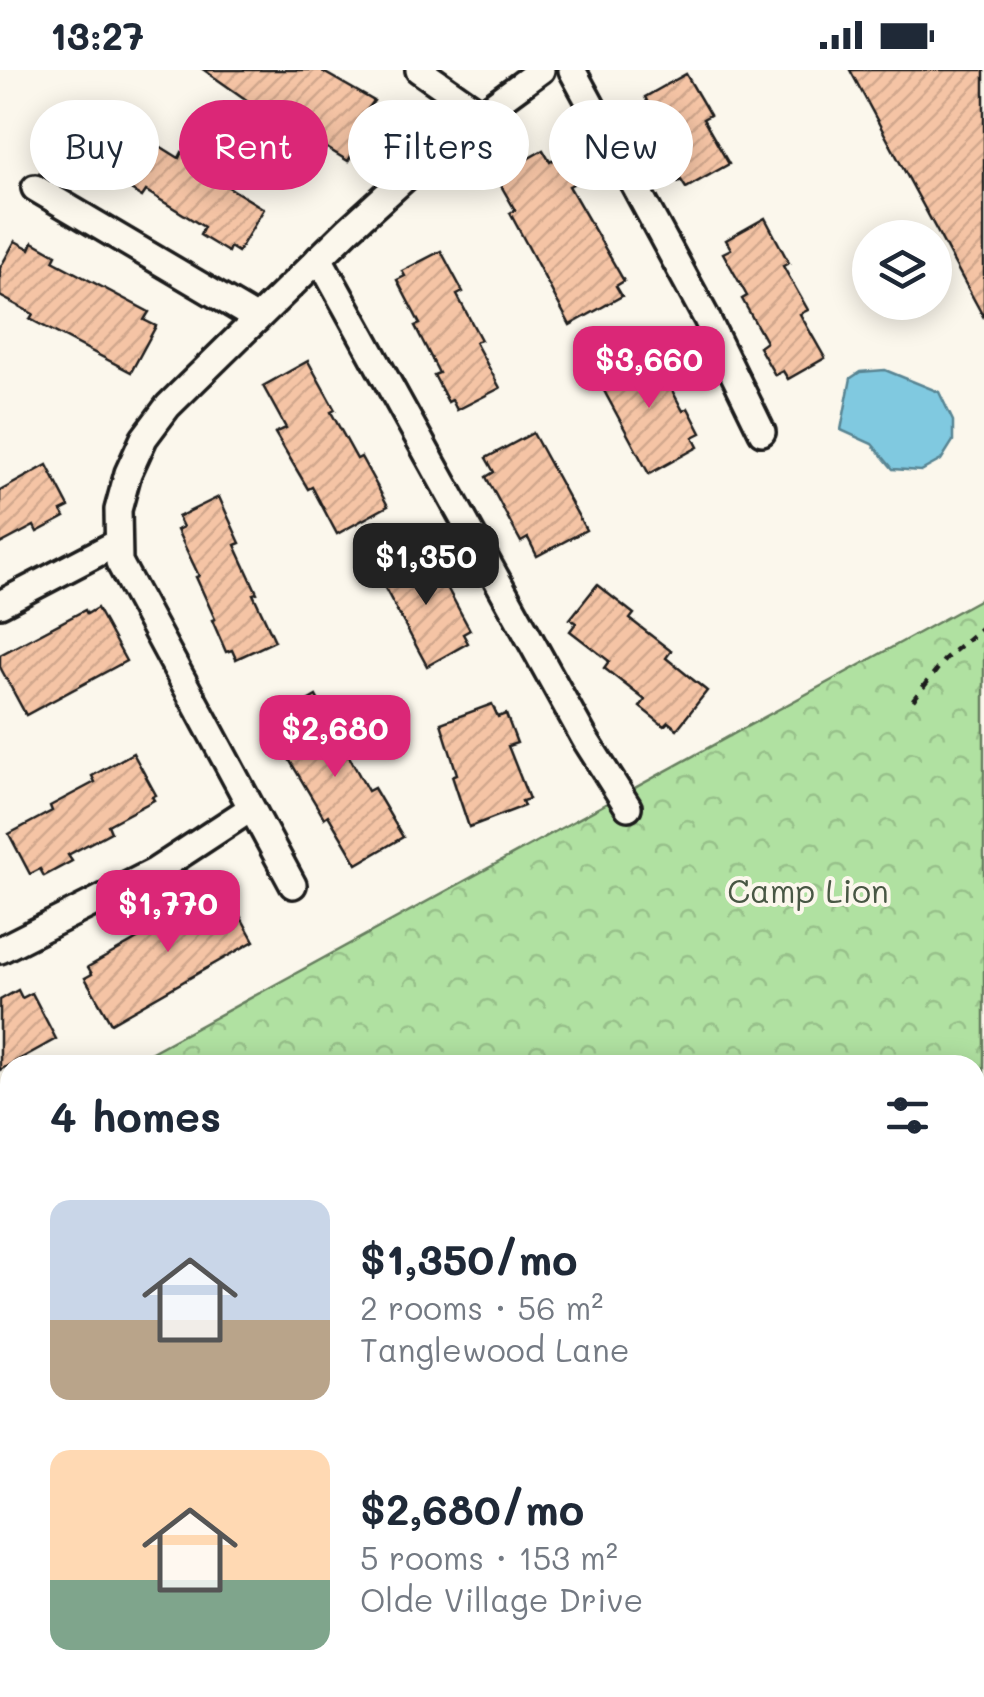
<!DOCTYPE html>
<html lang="en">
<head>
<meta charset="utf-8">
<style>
	:root { --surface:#fff; --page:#f6f6f7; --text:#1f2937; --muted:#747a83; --accent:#db2777 }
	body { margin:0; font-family:Mali,sans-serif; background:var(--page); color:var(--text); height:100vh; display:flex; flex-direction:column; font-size:38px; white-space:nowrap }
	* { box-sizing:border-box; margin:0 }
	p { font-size:32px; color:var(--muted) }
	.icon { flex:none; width:55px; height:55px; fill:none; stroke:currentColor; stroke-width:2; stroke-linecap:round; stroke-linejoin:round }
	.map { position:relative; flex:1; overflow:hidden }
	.side { position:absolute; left:0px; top:985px; width:985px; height:642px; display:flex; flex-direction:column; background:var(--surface); border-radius:30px 30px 0 0; box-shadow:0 5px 25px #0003 }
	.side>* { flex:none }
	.hud { position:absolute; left:30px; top:30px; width:925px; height:90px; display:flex; gap:20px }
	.tools { position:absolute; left:852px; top:150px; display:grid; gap:20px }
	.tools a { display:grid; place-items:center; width:100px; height:100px; border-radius:50%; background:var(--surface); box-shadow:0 5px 25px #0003; font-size:50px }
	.price { position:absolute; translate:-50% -85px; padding:0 22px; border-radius:20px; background:var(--accent); color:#fff; font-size:32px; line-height:65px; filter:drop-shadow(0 2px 5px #0008) }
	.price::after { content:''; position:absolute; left:50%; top:60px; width:30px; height:22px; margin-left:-15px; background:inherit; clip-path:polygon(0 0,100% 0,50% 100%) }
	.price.on { background:#222; color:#fff }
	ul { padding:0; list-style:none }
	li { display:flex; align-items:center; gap:30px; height:250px; padding:0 50px }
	li span { display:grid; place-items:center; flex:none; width:280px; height:200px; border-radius:20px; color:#555 }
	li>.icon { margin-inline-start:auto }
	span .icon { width:120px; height:120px; fill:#fffc; stroke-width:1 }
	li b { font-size:42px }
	h2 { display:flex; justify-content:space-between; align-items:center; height:120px; padding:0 50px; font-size:42px }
	.pill { padding:0 35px; border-radius:45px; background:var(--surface); box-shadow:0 5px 25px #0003; font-size:35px; line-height:90px }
	.pill.on { background:var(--accent); color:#fff }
	.status { display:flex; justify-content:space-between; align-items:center; height:70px; padding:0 50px; background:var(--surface); direction:ltr }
	.status svg { height:28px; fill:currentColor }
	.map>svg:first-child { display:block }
	.park { fill:url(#park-crowns); stroke:#667e5e; stroke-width:2.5 }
	.water { fill:#80c9e0; stroke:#588492; stroke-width:2.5 }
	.building { fill:url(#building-hatch); stroke:#1c1c1c; stroke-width:2.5 }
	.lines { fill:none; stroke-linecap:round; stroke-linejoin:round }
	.street-casing { stroke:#1c1c1c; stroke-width:32 }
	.path { stroke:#1c1c1c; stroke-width:5; stroke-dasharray:8 8; stroke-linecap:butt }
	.street { stroke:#fbf7ec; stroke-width:25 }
	.labels { text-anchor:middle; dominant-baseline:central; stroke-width:8; stroke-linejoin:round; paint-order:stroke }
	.park-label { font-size:32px; fill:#485744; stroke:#fbf7ec }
</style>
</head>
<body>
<div class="status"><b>13:27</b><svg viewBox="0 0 49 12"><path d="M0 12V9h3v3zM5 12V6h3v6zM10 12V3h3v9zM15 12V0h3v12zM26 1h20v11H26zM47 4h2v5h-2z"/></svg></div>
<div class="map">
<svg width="984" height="1627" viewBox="0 0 984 1627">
	<defs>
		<pattern id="park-crowns" width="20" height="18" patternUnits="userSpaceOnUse" patternTransform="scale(2.5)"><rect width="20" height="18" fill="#b0e1a1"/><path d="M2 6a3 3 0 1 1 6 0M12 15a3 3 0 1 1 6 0" fill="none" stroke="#97c08a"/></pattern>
		<pattern id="building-hatch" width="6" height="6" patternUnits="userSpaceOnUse" patternTransform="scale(2.5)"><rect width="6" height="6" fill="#f5c4a5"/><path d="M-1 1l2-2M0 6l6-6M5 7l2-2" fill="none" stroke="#d1a88d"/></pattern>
	</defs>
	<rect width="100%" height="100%" fill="#fbf7ec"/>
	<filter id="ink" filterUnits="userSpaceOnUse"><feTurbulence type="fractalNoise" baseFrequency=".01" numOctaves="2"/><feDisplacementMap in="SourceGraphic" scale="20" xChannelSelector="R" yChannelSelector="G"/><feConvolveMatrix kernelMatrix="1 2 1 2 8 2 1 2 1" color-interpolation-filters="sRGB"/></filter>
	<g filter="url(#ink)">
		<!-- park -->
		<g class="park">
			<path d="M 984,527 L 984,1060 L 975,1063 L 975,995 L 128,995 Z"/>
			<path d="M 10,1059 L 10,1618 L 975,1618 L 975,1532 L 984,1529 L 984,1627 L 0,1627 L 0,1065 Z"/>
		</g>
		<!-- water -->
		<path class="water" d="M 885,300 L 939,322 L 953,351 L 953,371 L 941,390 L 921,401 L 893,399 L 872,374 L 841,360 L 851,308 L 860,302 Z"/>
		<!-- building -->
		<g class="building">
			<path d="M 204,0 L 320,0 L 374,31 L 368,39 L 377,45 L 348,91 L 301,62 L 298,66 Z"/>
			<path d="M 850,0 L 984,0 L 984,248 Z"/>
			<path d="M 686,4 L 710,45 L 703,49 L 729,94 L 686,118 L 681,110 L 678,112 L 661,83 L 667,80 L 643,36 L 648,33 L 645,27 Z"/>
			<path d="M 134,60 L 179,88 L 182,82 L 225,108 L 222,113 L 264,139 L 238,182 L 230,177 L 228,182 L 200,165 L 204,157 L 146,121 L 142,127 L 107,105 Z"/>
			<path d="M 543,80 L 550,92 L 559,86 L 575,113 L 569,116 L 624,211 L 616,216 L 622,226 L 570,255 L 510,143 L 515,140 L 496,107 Z"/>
			<path d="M 765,148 L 789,193 L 783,196 L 808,240 L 800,244 L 825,288 L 788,309 L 783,301 L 775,305 L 759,277 L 766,272 L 742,229 L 747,226 L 723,183 L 731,179 L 726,170 Z"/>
			<path d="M 15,171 L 30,179 L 33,172 L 56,185 L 53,191 L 149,242 L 144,250 L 156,256 L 131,302 L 30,249 L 33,244 L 0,226 L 0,198 Z"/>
			<path d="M 441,181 L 463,222 L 457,225 L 481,270 L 475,272 L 500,318 L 457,340 L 452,330 L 448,332 L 434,305 L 439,303 L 415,256 L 420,254 L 397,210 L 405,206 L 402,201 Z"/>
			<path d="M 640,280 L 647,292 L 655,288 L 683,341 L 688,338 L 701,363 L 693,367 L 698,377 L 649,404 L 595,304 Z"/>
			<path d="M 308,291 L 335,340 L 331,342 L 357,389 L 361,387 L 388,436 L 337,464 L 312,417 L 308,419 L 275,363 L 286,358 L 263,316 Z"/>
			<path d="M 533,363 L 586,460 L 537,486 L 528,468 L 521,472 L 486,407 L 494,402 L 486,388 Z"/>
			<path d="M 47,395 L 69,437 L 61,441 L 65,447 L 37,462 L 34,456 L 0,474 L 0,421 Z"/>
			<path d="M 219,427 L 240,473 L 235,475 L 257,523 L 253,524 L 275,571 L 236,589 L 232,580 L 226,582 L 212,550 L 215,549 L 196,507 L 199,506 L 177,460 L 183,457 L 178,447 Z"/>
			<path d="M 422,483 L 425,487 L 429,484 L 470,560 L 463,564 L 468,573 L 427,596 L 379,507 Z"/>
			<path d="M 597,515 L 634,544 L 630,549 L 671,581 L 666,588 L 707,621 L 677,659 L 668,652 L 664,656 L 640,637 L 645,630 L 604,598 L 609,591 L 570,561 L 576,553 L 570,549 Z"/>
			<path d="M 97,538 L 126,591 L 26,645 L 0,597 L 0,585 L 85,540 L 87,544 Z"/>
			<path d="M 316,626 L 368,721 L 374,718 L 403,767 L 357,794 L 328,745 L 324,748 L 268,654 Z"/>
			<path d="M 492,634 L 498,647 L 506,644 L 517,673 L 508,676 L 529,729 L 522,731 L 524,736 L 469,757 L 452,706 L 457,704 L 441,653 Z"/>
			<path d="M 133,683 L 156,725 L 152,727 L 154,730 L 108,755 L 111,762 L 68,785 L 72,791 L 44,806 L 40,799 L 30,804 L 9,764 L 52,741 L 50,736 L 95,712 L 92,706 Z"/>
			<path d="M 211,822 L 216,831 L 228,824 L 254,871 L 111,953 L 85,908 L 92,904 L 88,897 L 139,868 L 136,863 Z"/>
			<path d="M 18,920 L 22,928 L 32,923 L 56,969 L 0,1000 L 0,930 Z"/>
		</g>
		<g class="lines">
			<defs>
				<g id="street">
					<path d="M 419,0 L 482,44"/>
					<path d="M 572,0 L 706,247 L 762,362"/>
					<path d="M 35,118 L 257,249"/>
					<path d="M 319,188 L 585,669 L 628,737"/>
					<path d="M 0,534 L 117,473"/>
					<path d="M 293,815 L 119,492 L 118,440 L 128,403 L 144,368 L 168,336 L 349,159 L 416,98 L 462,58 L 541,0"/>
					<path d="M 0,880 L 154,802 L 250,739"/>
				</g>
			</defs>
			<!-- street casing -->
			<use href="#street" class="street-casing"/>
			<!-- path -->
			<g class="path">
				<path d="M 913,630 L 946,588 L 984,556"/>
				<path d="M 341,1627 L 350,1618"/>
			</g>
			<!-- street -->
			<use href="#street" class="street"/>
		</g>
	</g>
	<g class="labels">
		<!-- park labels -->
		<g class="park-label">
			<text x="808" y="820">Camp Lion</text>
		</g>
	</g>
</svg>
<div class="tools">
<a><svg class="icon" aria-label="layers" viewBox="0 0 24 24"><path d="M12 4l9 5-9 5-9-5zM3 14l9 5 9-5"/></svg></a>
</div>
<b class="price" style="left:649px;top:341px">$3,660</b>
<b class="price on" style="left:426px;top:538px">$1,350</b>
<b class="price" style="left:335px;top:710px">$2,680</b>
<b class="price" style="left:168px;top:885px">$1,770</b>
<div class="hud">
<a class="pill">Buy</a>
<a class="pill on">Rent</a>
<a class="pill">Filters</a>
<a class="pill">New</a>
</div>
<section class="side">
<h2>4 homes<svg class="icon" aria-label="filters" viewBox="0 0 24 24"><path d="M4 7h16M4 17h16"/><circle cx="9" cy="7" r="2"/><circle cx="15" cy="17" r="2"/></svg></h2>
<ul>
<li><span style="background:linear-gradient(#c9d6e8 60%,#b9a48a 0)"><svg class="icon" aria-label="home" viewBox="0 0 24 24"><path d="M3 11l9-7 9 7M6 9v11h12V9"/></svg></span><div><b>$1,350/mo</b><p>2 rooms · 56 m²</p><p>Tanglewood Lane</p></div></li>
<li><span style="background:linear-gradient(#ffd9b3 65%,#7fa58c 0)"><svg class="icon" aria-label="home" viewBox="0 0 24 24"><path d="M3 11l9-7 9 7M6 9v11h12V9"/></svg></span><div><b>$2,680/mo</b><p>5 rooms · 153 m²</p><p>Olde Village Drive</p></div></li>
</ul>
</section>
</div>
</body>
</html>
